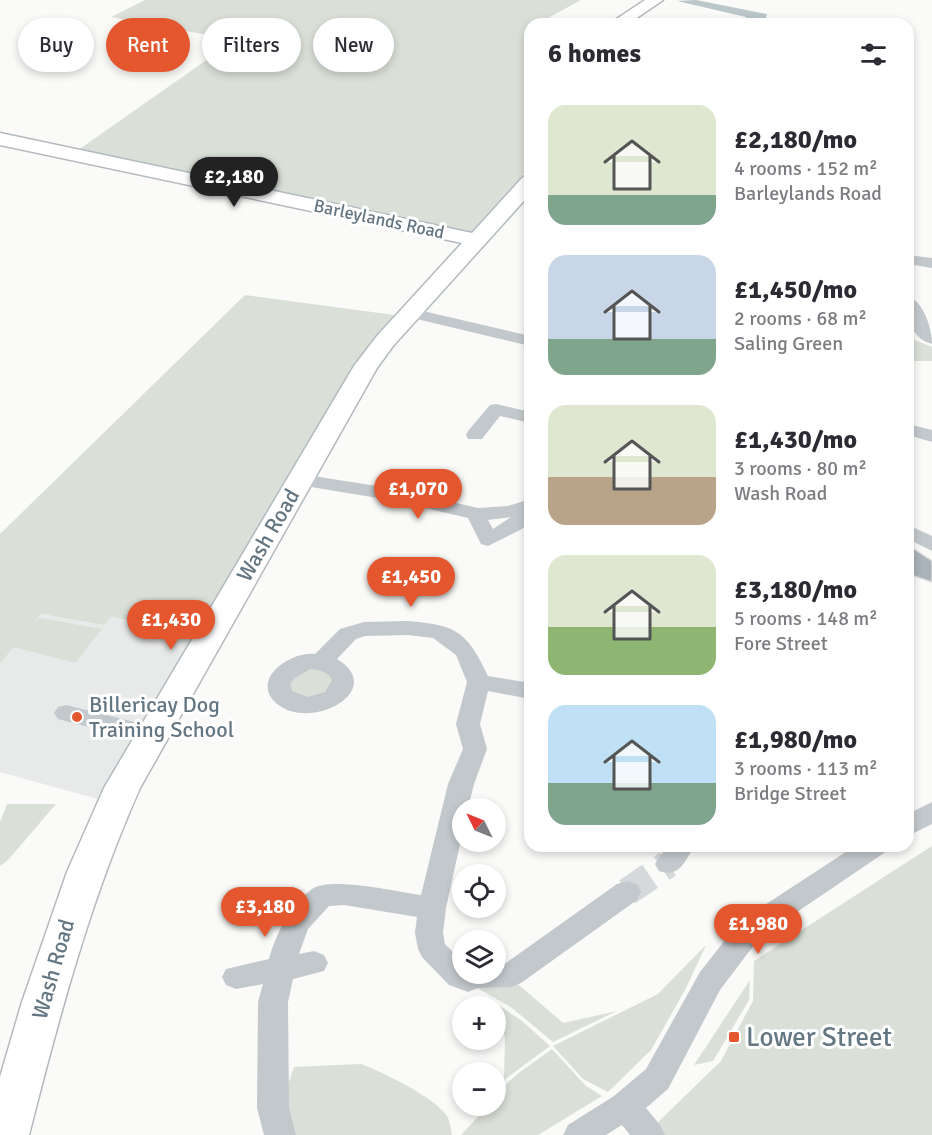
<!DOCTYPE html>
<html lang="en">
<head>
<meta charset="utf-8">
<style>
	:root { --surface:#fff; --page:#f7f7f7; --text:#2b2b33; --muted:#7c7c81; --accent:#e4572e }
	body { margin:0; font-family:Signika,sans-serif; background:var(--page); color:var(--text); height:100vh; display:flex; flex-direction:column; font-size:22px; white-space:nowrap }
	* { box-sizing:border-box; margin:0 }
	p { font-size:20px; color:var(--muted) }
	.icon { flex:none; width:33px; height:33px; fill:none; stroke:currentColor; stroke-width:2; stroke-linecap:round; stroke-linejoin:round }
	.map { position:relative; flex:1; overflow:hidden }
	.details { position:absolute; left:524px; top:18px; width:390px; height:834px; display:flex; flex-direction:column; background:var(--surface); border-radius:18px; box-shadow:0 3px 9px #0003 }
	.details>* { flex:none }
	.hud { position:absolute; left:18px; top:18px; width:416px; height:54px; display:flex; gap:12px }
	.needle { width:39px; rotate:313deg }
	.fabs { position:absolute; left:452px; top:798px; display:grid; gap:12px }
	.fabs a { display:grid; place-items:center; width:54px; height:54px; border-radius:50%; background:var(--surface); box-shadow:0 3px 9px #0003; font-size:30px }
	.price { position:absolute; translate:-50% -51px; padding:0 14px; border-radius:21px; background:var(--accent); color:#fff; font-size:20px; line-height:39px; filter:drop-shadow(0 2px 3px #0008) }
	.price::after { content:''; position:absolute; left:50%; top:36px; width:18px; height:14px; margin-left:-9px; background:inherit; clip-path:polygon(0 0,100% 0,50% 100%) }
	.price.on { background:#222; color:#fff }
	ul { padding:0; list-style:none }
	li { display:flex; align-items:center; gap:18px; height:150px; padding:0 24px }
	li span { display:grid; place-items:center; flex:none; width:168px; height:120px; border-radius:18px; color:#555 }
	li>.icon { margin-inline-start:auto }
	span .icon { width:72px; height:72px; fill:#fffc; stroke-width:1 }
	li b { font-size:26px }
	h2 { display:flex; justify-content:space-between; align-items:center; height:72px; padding:0 24px; font-size:26px }
	.tag { padding:0 21px; border-radius:27px; background:var(--surface); box-shadow:0 3px 9px #0003; font-size:21px; line-height:54px }
	.tag.on { background:var(--accent); color:#fff }
	.map>svg:first-child { display:block }
	.built { fill:#e8e9e9 }
	.green { fill:#dadfd7 }
	.water { fill:#bbc7cb }
	.building { fill:#aab3b9; stroke:#dcdcda; stroke-width:1.5 }
	.lines { fill:none; stroke-linecap:round; stroke-linejoin:round }
	.street-tunnel { stroke:#d5d9db; stroke-width:28; stroke-dasharray:28 14; stroke-linecap:butt }
	.secondary-casing { stroke:#b3babf; stroke-width:3 }
	.street { fill:#c3c8cc; fill-rule:evenodd }
	.secondary { fill:#fff; fill-rule:evenodd }
	.poi-dot { fill:#e4572e; stroke:#fff; stroke-width:2 }
	.labels { text-anchor:middle; dominant-baseline:central; stroke-width:6; stroke-linejoin:round; paint-order:stroke }
	.far-street-label { font-size:18px; fill:#657683; stroke:#fff }
	.street-label { font-size:22px; fill:#657683; stroke:#fff }
	.poi-label { font-size:22px; fill:#657683; stroke:#fff; text-anchor:start }
	.near-poi-label { font-size:27px; fill:#657683; stroke:#fff; text-anchor:start }
</style>
</head>
<body>
<div class="map">
<svg width="932" height="1135" viewBox="0 0 932 1135">
	<rect width="100%" height="100%" fill="#fafaf8"/>
	<!-- built -->
	<path class="built" d="M 41,614 L 104,625 L 110,617 L 206,635 L 101,800 L 0,772 L 0,663 Z"/>
	<!-- green -->
	<g class="green">
		<path d="M 145,0 L 581,0 L 537,24 L 530,24 L 529,166 L 476,240 L 71,155 L 235,40 L 111,17 Z"/>
		<path d="M 245,295 L 402,316 L 206,635 L 111,617 L 104,625 L 41,614 L 33,624 L 40,618 L 102,629 L 75,663 L 14,647 L 0,663 L 0,534 Z"/>
		<path d="M 908,325 L 912,339 L 932,347 L 932,361 L 908,361 Z"/>
		<path d="M 322,661 L 343,687 L 294,703 L 280,677 Z"/>
		<path d="M 7,804 L 56,804 L 8,860 L 0,866 L 0,822 Z"/>
		<path d="M 932,846 L 932,1135 L 656,1135 L 651,1129 L 721,1061 L 753,1001 L 754,961 Z"/>
		<path d="M 706,945 L 685,990 L 651,1050 L 608,1092 L 583,1079 L 553,1046 L 658,994 Z"/>
		<path d="M 512,979 L 563,1023 L 617,1011 L 553,1042 L 512,1008 L 463,980 Z"/>
		<path d="M 750,980 L 749,1000 L 713,1061 L 694,1065 Z"/>
		<path d="M 491,1000 L 522,1021 L 550,1046 L 504,1080 L 505,1038 L 495,1006 Z"/>
		<path d="M 552,1049 L 586,1086 L 602,1096 L 538,1135 L 461,1135 L 488,1106 L 495,1106 C 495,1084 536,1062 552,1049 Z"/>
		<path d="M 361,1064 C 384,1073 433,1096 447,1116 C 450,1121 451,1130 452,1135 L 286,1135 L 285,1093 L 294,1067 Z"/>
	</g>
	<!-- water -->
	<path class="water" d="M 696,0 L 767,14 L 765,21 L 762,24 L 742,24 L 747,21 L 746,17 L 677,1 Z"/>
	<!-- building -->
	<path class="building" d="M 908,545 L 932,561 L 932,582 L 908,574 Z"/>
	<g class="lines">
		<!-- street-tunnel -->
		<path class="street-tunnel" d="M 627,892 L 668,864"/>
		<defs>
			<g id="secondary">
				<path d="M 645,0 L 663,0 L 628,24 L 609,24 Z"/>
				<path d="M 0,133 L 472,233 L 523,177 L 530,175 L 530,194 L 393,346 L 377,368 L 140,788 C 90,900 59,1017 29,1135 L 0,1135 L 0,1077 L 22,1002 L 67,872 L 104,788 L 354,366 L 377,336 L 462,243 L 0,145 Z"/>
			</g>
		</defs>
		<!-- secondary casing -->
		<use href="#secondary" class="secondary-casing"/>
		<!-- street -->
		<g class="street">
			<path d="M 908,255 L 932,258 L 932,268 L 908,264 Z"/>
			<path d="M 908,297 C 924,301 932,330 932,344 C 911,339 906,316 908,297 Z"/>
			<path d="M 410,308 L 530,336 L 530,346 L 404,316 L 402,313 L 404,310 Z"/>
			<path d="M 496,404 L 530,412 L 530,423 L 500,416 L 482,439 L 468,439 L 466,435 L 468,431 L 490,405 Z"/>
			<path d="M 908,424 L 932,430 L 932,442 L 908,435 Z"/>
			<path d="M 300,474 L 396,489 L 478,508 L 508,506 L 530,499 L 530,521 L 522,529 L 488,546 L 481,544 L 468,518 L 396,501 L 293,484 L 290,480 L 293,476 ZM 511,517 L 493,529 L 488,520 Z"/>
			<path d="M 908,525 L 932,536 L 932,551 L 908,539 Z"/>
			<path d="M 408,621 C 456,625 467,631 488,676 L 530,683 L 530,699 L 488,691 L 480,724 L 487,749 L 474,784 L 468,808 L 462,808 L 462,835 L 446,908 L 443,933 L 445,944 L 462,961 L 462,974 L 495,974 L 495,964 L 506,963 L 617,884 L 627,881 L 637,884 L 641,892 L 637,900 L 521,983 L 511,987 L 478,988 L 468,992 L 449,985 L 422,957 L 418,949 L 415,933 L 417,917 L 344,905 L 329,906 L 308,929 L 299,954 L 314,951 L 324,955 L 328,963 L 324,971 L 293,979 L 288,1002 L 289,1108 L 296,1135 L 264,1135 L 257,1108 L 258,1002 L 263,984 L 236,989 L 226,985 L 222,977 L 226,969 L 269,959 C 276,934 290,905 312,889 C 331,876 398,892 421,895 L 448,784 L 463,749 L 456,724 L 467,682 L 456,655 L 433,638 L 408,635 L 365,636 L 356,639 L 337,659 C 390,691 305,736 273,700 C 253,676 293,651 315,654 L 340,629 L 364,622 ZM 310,669 C 319,670 328,671 332,680 L 325,692 L 308,697 L 292,691 L 290,684 L 295,678 Z"/>
			<path d="M 66,705 L 163,729 L 166,735 L 163,741 L 154,744 L 58,719 L 54,713 L 58,707 Z"/>
			<path d="M 932,802 L 932,824 L 908,836 L 908,814 Z"/>
			<path d="M 667,846 L 694,846 C 685,862 679,878 659,871 L 655,864 Z"/>
			<path d="M 855,846 L 888,846 L 884,853 L 760,937 L 720,990 L 668,1089 L 646,1108 L 660,1125 L 665,1135 L 630,1135 L 622,1125 L 606,1135 L 563,1135 L 568,1125 L 614,1096 L 646,1069 L 700,972 L 740,921 Z"/>
		</g>
		<!-- secondary -->
		<use href="#secondary" class="secondary"/>
	</g>
	<!-- markers -->
	<g class="poi-dot">
		<circle cx="77" cy="717" r="6"/>
		<rect x="728" y="1031" width="12" height="12" rx="3"/>
	</g>
	<g class="labels">
		<!-- far-street labels -->
		<g class="far-street-label">
			<text transform="translate(379 219) rotate(12)">Barleylands Road</text>
		</g>
		<!-- street labels -->
		<g class="street-label">
			<text transform="translate(268 535) rotate(-60)">Wash Road</text>
			<text transform="translate(53 969) rotate(-74)">Wash Road</text>
		</g>
		<!-- poi labels -->
		<g class="poi-label">
			<text x="89" y="704">Billericay Dog<tspan x="89" dy="25">Training School</tspan></text>
		</g>
		<!-- near-poi labels -->
		<g class="near-poi-label">
			<text x="746" y="1037">Lower Street</text>
		</g>
	</g>
</svg>
<div class="fabs">
<a><svg class="needle" viewBox="-14 -14 28 28"><path d="M0-13l5 13h-10z" fill="#e53935"/><path d="M0 13l5-13h-10z" fill="#7c7c81"/></svg></a>
<a><svg class="icon" aria-label="locate" viewBox="0 0 24 24"><circle cx="12" cy="12" r="6"/><path d="M12 2v4M12 18v4M2 12h4M18 12h4"/></svg></a>
<a><svg class="icon" aria-label="layers" viewBox="0 0 24 24"><path d="M12 4l9 5-9 5-9-5zM3 14l9 5 9-5"/></svg></a>
<a>+</a>
<a>−</a>
</div>
<b class="price on" style="left:234px;top:208px">£2,180</b>
<b class="price" style="left:418px;top:520px">£1,070</b>
<b class="price" style="left:411px;top:608px">£1,450</b>
<b class="price" style="left:171px;top:651px">£1,430</b>
<b class="price" style="left:265px;top:938px">£3,180</b>
<b class="price" style="left:758px;top:955px">£1,980</b>
<div class="hud">
<a class="tag">Buy</a>
<a class="tag on">Rent</a>
<a class="tag">Filters</a>
<a class="tag">New</a>
</div>
<section class="details">
<h2>6 homes<svg class="icon" aria-label="filters" viewBox="0 0 24 24"><path d="M4 7h16M4 17h16"/><circle cx="9" cy="7" r="2"/><circle cx="15" cy="17" r="2"/></svg></h2>
<ul>
<li><span style="background:linear-gradient(#dfe7d0 75%,#7fa58c 0)"><svg class="icon" aria-label="home" viewBox="0 0 24 24"><path d="M3 11l9-7 9 7M6 9v11h12V9"/></svg></span><div><b>£2,180/mo</b><p>4 rooms · 152 m²</p><p>Barleylands Road</p></div></li>
<li><span style="background:linear-gradient(#c9d6e8 70%,#7fa58c 0)"><svg class="icon" aria-label="home" viewBox="0 0 24 24"><path d="M3 11l9-7 9 7M6 9v11h12V9"/></svg></span><div><b>£1,450/mo</b><p>2 rooms · 68 m²</p><p>Saling Green</p></div></li>
<li><span style="background:linear-gradient(#dfe7d0 60%,#b9a48a 0)"><svg class="icon" aria-label="home" viewBox="0 0 24 24"><path d="M3 11l9-7 9 7M6 9v11h12V9"/></svg></span><div><b>£1,430/mo</b><p>3 rooms · 80 m²</p><p>Wash Road</p></div></li>
<li><span style="background:linear-gradient(#dfe7d0 60%,#8fb573 0)"><svg class="icon" aria-label="home" viewBox="0 0 24 24"><path d="M3 11l9-7 9 7M6 9v11h12V9"/></svg></span><div><b>£3,180/mo</b><p>5 rooms · 148 m²</p><p>Fore Street</p></div></li>
<li><span style="background:linear-gradient(#bfe0f5 65%,#7fa58c 0)"><svg class="icon" aria-label="home" viewBox="0 0 24 24"><path d="M3 11l9-7 9 7M6 9v11h12V9"/></svg></span><div><b>£1,980/mo</b><p>3 rooms · 113 m²</p><p>Bridge Street</p></div></li>
</ul>
</section>
</div>
</body>
</html>
